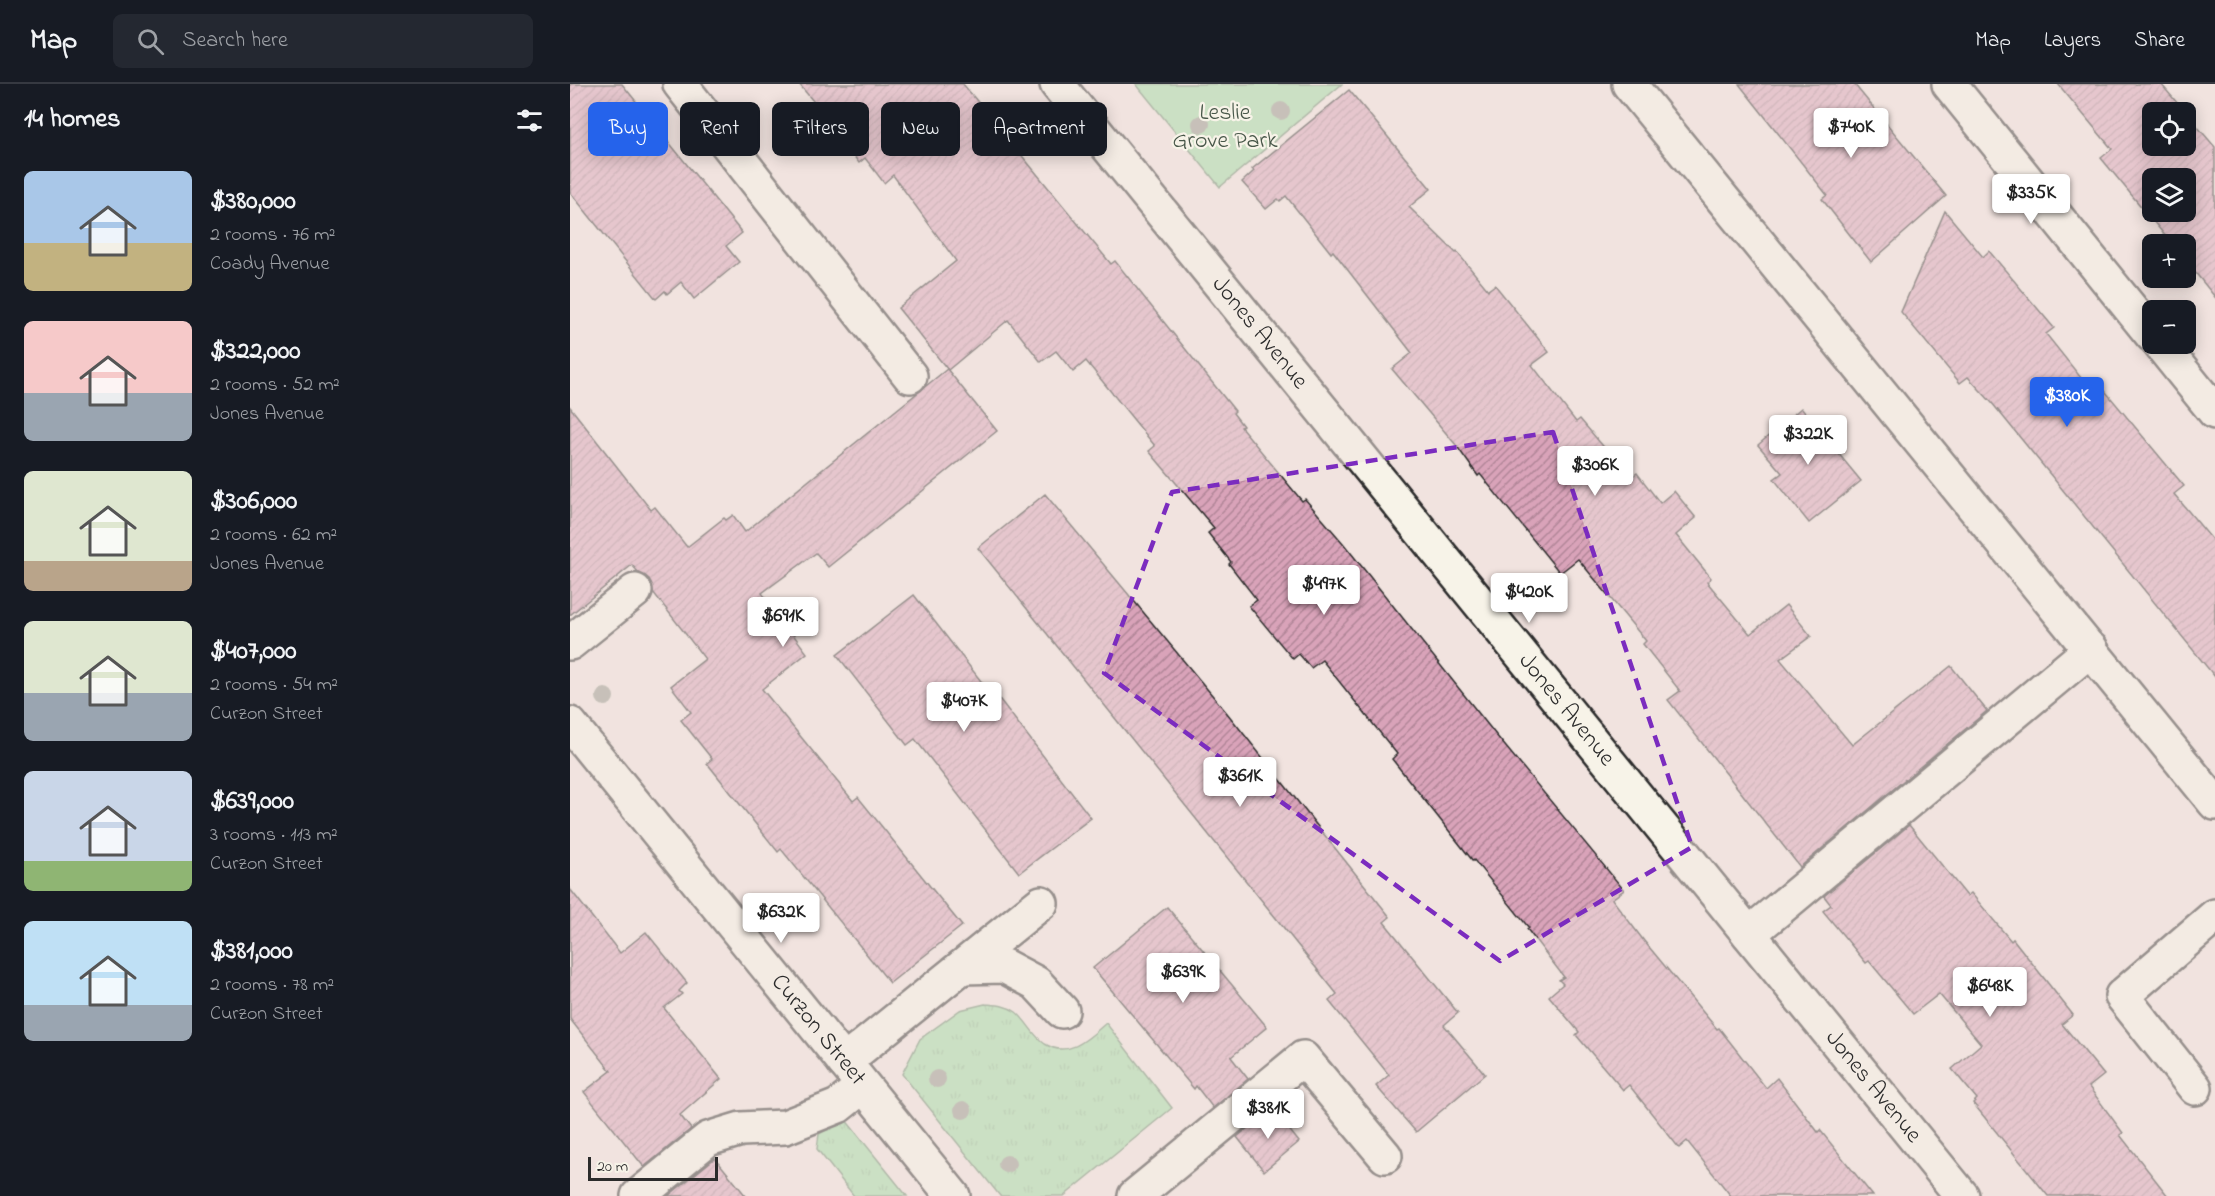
<!DOCTYPE html>
<html lang="en">
<head>
<meta charset="utf-8">
<style>
	:root { --surface:#171b24; --page:#242831; --text:#f1f3f6; --muted:#9ea1a6; --line:#363941; --accent:#2563eb }
	body { margin:0; font-family:"Indie Flower",sans-serif; background:var(--page); color:var(--text); height:100vh; display:flex; flex-direction:column; font-size:22px; white-space:nowrap }
	* { box-sizing:border-box; margin:0 }
	p { font-size:20px; color:var(--muted) }
	.icon { flex:none; width:33px; height:33px; fill:none; stroke:currentColor; stroke-width:2; stroke-linecap:round; stroke-linejoin:round }
	.map { position:relative; flex:1; overflow:hidden }
	.drawer { display:flex; flex-direction:column; background:var(--surface); width:570px }
	.drawer>* { flex:none }
	.guide { position:absolute; left:18px; top:18px; width:570px; height:54px; display:flex; gap:12px }
	.tools { position:absolute; left:1572px; top:18px; display:grid; gap:12px }
	.tools a { display:grid; place-items:center; width:54px; height:54px; border-radius:9px; background:var(--surface); box-shadow:0 3px 15px #0003; font-size:30px }
	.scale { position:absolute; left:18px; bottom:15px; width:130px; box-sizing:border-box; padding-left:6px; border:3px solid #2b2b2b; border-top:0; font-size:16px; line-height:21px; white-space:nowrap; color:#2b2b2b; -webkit-text-stroke:4px #f7f3e8; paint-order:stroke }
	.price { position:absolute; translate:-50% -51px; padding:0 14px; border-radius:6px; background:#fff; color:#222; font-size:20px; line-height:39px; filter:drop-shadow(0 2px 3px #0008) }
	.price::after { content:''; position:absolute; left:50%; top:36px; width:18px; height:14px; margin-left:-9px; background:inherit; clip-path:polygon(0 0,100% 0,50% 100%) }
	.price.on { background:var(--accent); color:#fff }
	ul { padding:0; list-style:none }
	li { display:flex; align-items:center; gap:18px; height:150px; padding:0 24px }
	li span { display:grid; place-items:center; flex:none; width:168px; height:120px; border-radius:9px; color:#555 }
	li>.icon { margin-inline-start:auto }
	span .icon { width:72px; height:72px; fill:#fffc; stroke-width:1 }
	li b { font-size:26px }
	h2 { display:flex; justify-content:space-between; align-items:center; height:72px; padding:0 24px; font-size:26px }
	.pill { padding:0 21px; border-radius:9px; background:var(--surface); box-shadow:0 3px 15px #0003; font-size:21px; line-height:54px }
	.pill.on { background:var(--accent); color:#fff }
	header { display:flex; align-items:center; gap:36px; box-sizing:border-box; height:84px; padding:0 30px; background:var(--surface); border-bottom:2px solid var(--line) }
	header strong { font-size:28px }
	nav { display:flex; gap:33px; margin-inline-start:auto; font-size:21px }
	.search { width:420px; height:54px; background:var(--page); display:flex; align-items:center; gap:15px; box-sizing:border-box; padding:0 21px; border-radius:9px; color:var(--muted); font-size:22px }
	main { display:flex; flex:1; min-height:0 }
	.map>svg:first-child { display:block }
	.grass { fill:url(#grass-tufts); stroke:#648468; stroke-width:1.5 }
	.park { fill:#9edca4; stroke:#648468; stroke-width:1.5 }
	.building { fill:url(#building-hatch); stroke:#2b2b2b; stroke-width:1.5; fill-rule:evenodd }
	.lines { fill:none; stroke-linecap:round; stroke-linejoin:round }
	.minor-casing { stroke:#2b2b2b; stroke-width:38 }
	.minor { stroke:#f7f3e8; stroke-width:33 }
	.tree { fill:#94968c }
	.marked { fill:none; stroke:#7b2cbf; stroke-width:4.5; stroke-dasharray:12 8; stroke-linejoin:round }
	.labels { text-anchor:middle; dominant-baseline:central; stroke-width:4.5; stroke-linejoin:round; paint-order:stroke }
	.park-label { font-size:24px; fill:#485749; stroke:#f7f3e8 }
	.street-label { font-size:24px; fill:#2b2b2b; stroke:#f7f3e8 }
</style>
</head>
<body>
<header>
<strong>Map</strong>
<div class="search"><svg class="icon" aria-label="search" viewBox="0 0 24 24"><circle cx="10" cy="10" r="6"/><path d="M15 15l6 6"/></svg>Search here</div>
<nav><a>Map</a><a>Layers</a><a>Share</a></nav>
</header>
<main>
<section class="drawer">
<h2>14 homes<svg class="icon" aria-label="filters" viewBox="0 0 24 24"><path d="M4 7h16M4 17h16"/><circle cx="9" cy="7" r="2"/><circle cx="15" cy="17" r="2"/></svg></h2>
<ul>
<li><span style="background:linear-gradient(#a9c7e8 60%,#c2b280 0)"><svg class="icon" aria-label="home" viewBox="0 0 24 24"><path d="M3 11l9-7 9 7M6 9v11h12V9"/></svg></span><div><b>$380,000</b><p>2 rooms · 76 m²</p><p>Coady Avenue</p></div></li>
<li><span style="background:linear-gradient(#f6c9c9 60%,#9aa5b1 0)"><svg class="icon" aria-label="home" viewBox="0 0 24 24"><path d="M3 11l9-7 9 7M6 9v11h12V9"/></svg></span><div><b>$322,000</b><p>2 rooms · 52 m²</p><p>Jones Avenue</p></div></li>
<li><span style="background:linear-gradient(#dfe7d0 75%,#b9a48a 0)"><svg class="icon" aria-label="home" viewBox="0 0 24 24"><path d="M3 11l9-7 9 7M6 9v11h12V9"/></svg></span><div><b>$306,000</b><p>2 rooms · 62 m²</p><p>Jones Avenue</p></div></li>
<li><span style="background:linear-gradient(#dfe7d0 60%,#9aa5b1 0)"><svg class="icon" aria-label="home" viewBox="0 0 24 24"><path d="M3 11l9-7 9 7M6 9v11h12V9"/></svg></span><div><b>$407,000</b><p>2 rooms · 54 m²</p><p>Curzon Street</p></div></li>
<li><span style="background:linear-gradient(#c9d6e8 75%,#8fb573 0)"><svg class="icon" aria-label="home" viewBox="0 0 24 24"><path d="M3 11l9-7 9 7M6 9v11h12V9"/></svg></span><div><b>$639,000</b><p>3 rooms · 113 m²</p><p>Curzon Street</p></div></li>
<li><span style="background:linear-gradient(#bfe0f5 70%,#9aa5b1 0)"><svg class="icon" aria-label="home" viewBox="0 0 24 24"><path d="M3 11l9-7 9 7M6 9v11h12V9"/></svg></span><div><b>$381,000</b><p>2 rooms · 78 m²</p><p>Curzon Street</p></div></li>
</ul>
</section>
<div class="map">
<svg width="1645" height="1112" viewBox="0 0 1645 1112">
	<defs>
		<pattern id="grass-tufts" width="24" height="20" patternUnits="userSpaceOnUse" patternTransform="scale(1.5)"><rect width="24" height="20" fill="#9edca4"/><path d="M3 7l-1-3M5 7V3M7 7l1-3M15 17l-1-3M17 17v-4M19 17l1-3" fill="none" stroke="#88bd8d"/></pattern>
		<pattern id="building-hatch" width="6" height="6" patternUnits="userSpaceOnUse" patternTransform="scale(1.5)"><rect width="6" height="6" fill="#d9a3b9"/><path d="M-1 1l2-2M0 6l6-6M5 7l2-2" fill="none" stroke="#b08597"/></pattern>
	</defs>
	<rect width="100%" height="100%" fill="#f1e3df"/>
	<filter id="ink" filterUnits="userSpaceOnUse"><feTurbulence type="fractalNoise" baseFrequency=".0167" numOctaves="2"/><feDisplacementMap in="SourceGraphic" scale="12" xChannelSelector="R" yChannelSelector="G"/><feConvolveMatrix kernelMatrix="1 2 1 2 8 2 1 2 1" color-interpolation-filters="sRGB"/></filter>
	<g filter="url(#ink)">
		<!-- grass -->
		<g class="grass">
			<path d="M 415,920 C 426,921 437,921 446,928 C 457,937 463,952 475,960 C 499,975 519,954 536,939 L 602,1024 L 494,1112 L 430,1112 L 332,990 L 350,955 L 390,926 Z"/>
			<path d="M 275,1035 L 337,1112 L 284,1112 L 247,1065 L 249,1050 Z"/>
		</g>
		<!-- park -->
		<path class="park" d="M 566,0 L 772,0 L 650,103 Z"/>
		<!-- building -->
		<g class="building">
			<path d="M 0,0 L 52,0 L 172,149 L 156,162 L 169,178 L 124,215 L 111,198 L 97,210 L 95,207 L 86,215 L 0,108 Z"/>
			<path d="M 229,0 L 393,0 L 541,180 L 545,177 L 665,327 L 663,329 L 673,342 L 671,343 L 732,417 L 735,415 L 773,459 L 926,651 L 1054,806 L 1042,815 L 1074,857 L 1147,945 L 1149,944 L 1196,1004 L 1207,994 L 1248,1048 L 1250,1046 L 1303,1112 L 1161,1112 L 1117,1057 L 1109,1064 L 1059,1001 L 1053,1006 L 1006,951 L 1009,948 L 979,912 L 993,900 L 989,896 L 994,893 L 957,845 L 959,844 L 904,776 L 903,777 L 822,675 L 827,670 L 752,576 L 741,584 L 729,570 L 723,575 L 679,522 L 687,516 L 659,480 L 661,478 L 638,449 L 644,444 L 579,367 L 585,362 L 516,277 L 503,288 L 486,267 L 471,278 L 438,236 L 378,286 L 328,224 L 386,177 L 323,91 L 314,99 L 295,74 L 289,79 L 269,53 L 271,51 Z"/>
			<path d="M 1169,0 L 1284,0 L 1376,112 L 1301,178 L 1252,115 L 1257,111 Z"/>
			<path d="M 1488,0 L 1591,0 L 1645,63 L 1645,213 L 1616,177 L 1616,160 L 1602,160 L 1531,74 L 1542,65 ZM 1582,28 L 1616,28 L 1616,62 L 1582,62 ZM 1582,94 L 1616,94 L 1616,128 L 1582,128 Z"/>
			<path d="M 779,6 L 861,105 L 839,123 L 886,169 L 887,168 L 918,206 L 925,201 L 979,268 L 962,281 L 1006,338 L 1010,335 L 1060,394 L 1067,389 L 1090,419 L 1104,407 L 1126,434 L 1106,451 L 1141,494 L 1137,498 L 1180,550 L 1216,521 L 1241,552 L 1210,575 L 1282,661 L 1381,582 L 1417,627 L 1230,783 L 1098,616 L 1110,607 L 1073,560 L 1076,557 L 1008,475 L 990,489 L 910,390 L 908,392 L 886,361 L 822,285 L 842,269 L 763,167 L 761,169 L 716,112 L 710,117 L 708,115 L 696,125 L 672,98 L 684,87 L 682,85 Z"/>
			<path d="M 1375,127 L 1413,173 L 1419,167 L 1484,244 L 1476,250 L 1523,309 L 1531,302 L 1614,402 L 1604,410 L 1645,459 L 1645,593 L 1422,319 L 1398,293 L 1390,299 L 1331,228 Z"/>
			<path d="M 377,285 L 427,347 L 258,483 L 246,469 L 192,509 L 237,569 L 192,605 L 283,717 L 288,713 L 392,842 L 320,899 L 211,765 L 208,768 L 137,679 L 142,675 L 111,636 L 121,628 L 101,602 L 135,575 L 83,508 L 79,495 L 69,489 L 62,481 L 0,531 L 0,323 L 81,426 L 85,423 L 117,463 L 154,434 L 156,436 L 163,431 L 175,448 Z"/>
			<path d="M 1231,324 L 1291,397 L 1239,439 L 1204,395 L 1212,389 L 1188,361 Z"/>
			<path d="M 475,410 L 657,629 L 820,833 L 814,838 L 888,929 L 874,941 L 915,990 L 846,1048 L 806,1002 L 819,991 L 759,917 L 767,910 L 408,464 Z"/>
			<path d="M 344,511 L 421,610 L 424,608 L 521,734 L 449,789 L 345,655 L 337,661 L 267,571 Z"/>
			<path d="M 1339,741 L 1397,812 L 1401,809 L 1441,857 L 1443,855 L 1503,931 L 1492,940 L 1534,991 L 1519,1003 L 1553,1049 L 1550,1051 L 1598,1112 L 1478,1112 L 1403,1019 L 1407,1015 L 1382,985 L 1411,960 L 1369,910 L 1343,930 L 1299,877 L 1296,879 L 1253,827 L 1261,821 L 1254,812 Z"/>
			<path d="M 0,805 L 50,869 L 76,848 L 117,899 L 109,907 L 112,910 L 94,924 L 151,995 L 110,1031 L 121,1045 L 74,1083 L 14,1008 L 41,987 L 0,935 Z"/>
			<path d="M 597,823 L 697,943 L 661,973 L 678,995 L 643,1024 L 626,1002 L 624,1005 L 523,884 Z"/>
			<path d="M 702,1024 L 729,1058 L 694,1087 L 667,1053 Z"/>
			<path d="M 145,1074 L 176,1112 L 98,1112 Z"/>
		</g>
		<g class="lines">
			<defs>
				<g id="minor">
					<path d="M 110,0 L 340,292"/>
					<path id="s1" d="M 487,0 L 1392,1112"/>
					<path d="M 1059,0 L 1645,719"/>
					<path d="M 1379,0 L 1582,251"/>
					<path d="M 1590,260 L 1645,328"/>
					<path d="M 0,559 L 65,507"/>
					<path id="s2" d="M 0,640 L 383,1112"/>
					<path d="M 1179,850 L 1521,565"/>
					<path d="M 392,883 L 434,882 L 466,899 L 492,927"/>
					<path d="M 274,978 L 471,819"/>
					<path d="M 1625,1004 L 1552,912 L 1645,832"/>
					<path d="M 68,1112 L 138,1055 L 171,1045 L 215,1043 L 268,1022 L 293,1002"/>
					<path d="M 565,1112 L 733,974 L 815,1072"/>
				</g>
			</defs>
			<!-- minor casing -->
			<use href="#minor" class="minor-casing"/>
			<!-- minor -->
			<use href="#minor" class="minor"/>
		</g>
		<!-- trees -->
		<g class="tree">
			<circle cx="711" cy="27" r="9"/>
			<circle cx="631" cy="40" r="9"/>
			<circle cx="35" cy="613" r="9"/>
			<circle cx="367" cy="995" r="9"/>
			<circle cx="393" cy="1026" r="9"/>
			<circle cx="437" cy="1080" r="9"/>
		</g>
	</g>
	<!-- marked area -->
	<path d="M0 0H1645V1112H0ZM 983,348 L 1122,763 L 930,877 L 534,589 L 602,408 Z" fill="#f1e3df" fill-opacity=".55" fill-rule="evenodd"/>
	<path class="marked" d="M 983,348 L 1122,763 L 930,877 L 534,589 L 602,408 Z"/>
	<g class="labels">
		<!-- park labels -->
		<g class="park-label">
			<text x="655" y="29">Leslie<tspan x="655" dy="28">Grove Park</tspan></text>
		</g>
		<!-- street labels -->
		<g class="street-label">
			<text stroke="none"><textPath href="#s1" startOffset="321">Jones Avenue</textPath></text>
			<text stroke="none"><textPath href="#s1" startOffset="807">Jones Avenue</textPath></text>
			<text stroke="none"><textPath href="#s2" startOffset="394">Curzon Street</textPath></text>
			<text stroke="none"><textPath href="#s1" startOffset="1293">Jones Avenue</textPath></text>
		</g>
	</g>
</svg>
<div class="tools">
<a><svg class="icon" aria-label="locate" viewBox="0 0 24 24"><circle cx="12" cy="12" r="6"/><path d="M12 2v4M12 18v4M2 12h4M18 12h4"/></svg></a>
<a><svg class="icon" aria-label="layers" viewBox="0 0 24 24"><path d="M12 4l9 5-9 5-9-5zM3 14l9 5 9-5"/></svg></a>
<a>+</a>
<a>−</a>
</div>
<div class="scale">20 m</div>
<b class="price" style="left:1281px;top:75px">$740K</b>
<b class="price" style="left:1461px;top:141px">$335K</b>
<b class="price on" style="left:1497px;top:344px">$380K</b>
<b class="price" style="left:1238px;top:382px">$322K</b>
<b class="price" style="left:1025px;top:413px">$306K</b>
<b class="price" style="left:754px;top:532px">$497K</b>
<b class="price" style="left:959px;top:540px">$420K</b>
<b class="price" style="left:213px;top:564px">$691K</b>
<b class="price" style="left:394px;top:649px">$407K</b>
<b class="price" style="left:670px;top:724px">$361K</b>
<b class="price" style="left:211px;top:860px">$632K</b>
<b class="price" style="left:613px;top:920px">$639K</b>
<b class="price" style="left:1420px;top:934px">$648K</b>
<b class="price" style="left:698px;top:1056px">$381K</b>
<div class="guide">
<a class="pill on">Buy</a>
<a class="pill">Rent</a>
<a class="pill">Filters</a>
<a class="pill">New</a>
<a class="pill">Apartment</a>
</div>
</div>
</main>
</body>
</html>
